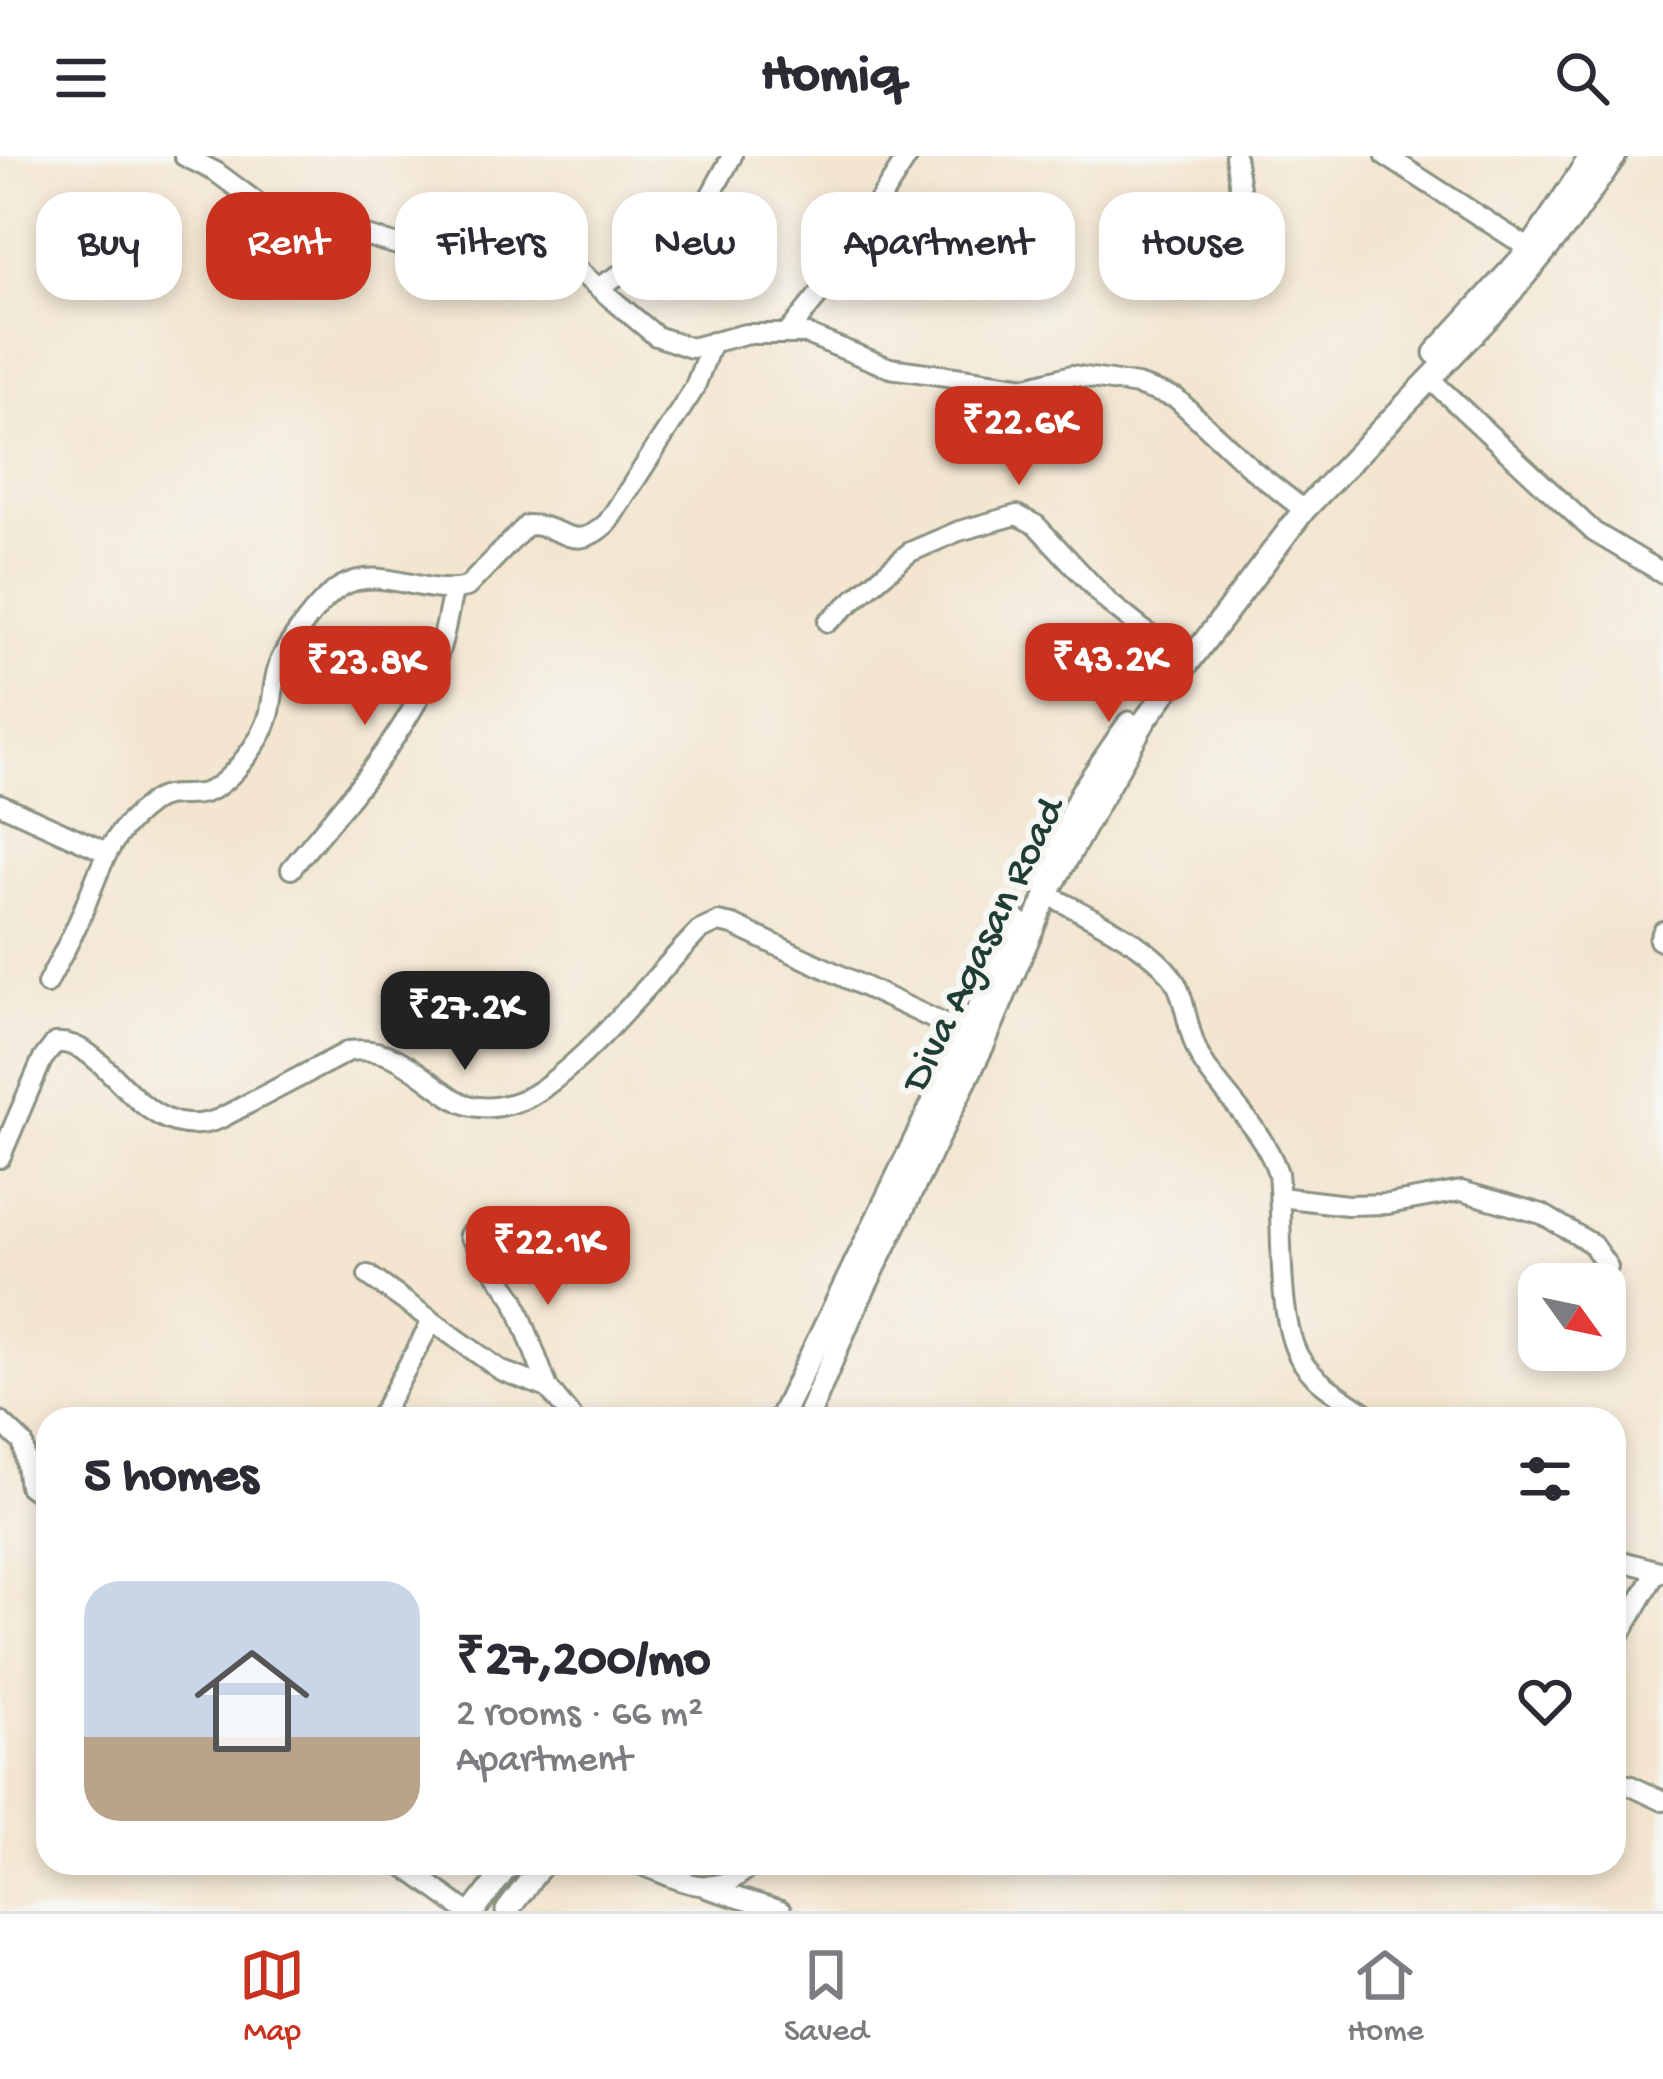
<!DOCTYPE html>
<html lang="en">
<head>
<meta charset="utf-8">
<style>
	:root { --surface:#fff; --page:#f7f7f7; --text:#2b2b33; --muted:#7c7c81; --line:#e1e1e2; --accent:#c8321e }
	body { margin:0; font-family:"Gochi Hand",sans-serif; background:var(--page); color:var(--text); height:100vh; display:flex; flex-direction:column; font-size:45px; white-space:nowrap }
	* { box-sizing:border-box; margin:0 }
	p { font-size:39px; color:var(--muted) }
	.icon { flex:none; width:66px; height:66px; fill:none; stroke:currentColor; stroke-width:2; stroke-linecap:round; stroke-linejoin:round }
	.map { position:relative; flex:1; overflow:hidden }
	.sheet { position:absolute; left:36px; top:1251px; width:1590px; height:468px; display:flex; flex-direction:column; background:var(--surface); border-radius:36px; box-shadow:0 6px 18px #0003 }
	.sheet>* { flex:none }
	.banner { position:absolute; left:36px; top:36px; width:1593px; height:108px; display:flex; gap:24px }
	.needle { width:78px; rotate:123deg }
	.tools { position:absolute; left:1518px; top:1107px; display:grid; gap:24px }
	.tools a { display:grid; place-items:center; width:108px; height:108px; border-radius:24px; background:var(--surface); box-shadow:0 6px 18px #0003; font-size:60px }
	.price { position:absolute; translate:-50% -102px; padding:0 27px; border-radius:24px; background:var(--accent); color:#fff; font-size:39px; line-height:78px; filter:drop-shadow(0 3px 6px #0008) }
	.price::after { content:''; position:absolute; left:50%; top:72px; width:36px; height:27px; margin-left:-18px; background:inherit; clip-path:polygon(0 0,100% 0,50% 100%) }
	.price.on { background:#222; color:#fff }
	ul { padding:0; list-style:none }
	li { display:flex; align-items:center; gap:36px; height:300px; padding:0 48px }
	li+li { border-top:3px solid var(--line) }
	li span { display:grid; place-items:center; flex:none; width:336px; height:240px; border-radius:36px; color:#555 }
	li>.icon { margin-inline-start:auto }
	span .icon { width:144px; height:144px; fill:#fffc; stroke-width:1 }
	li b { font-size:51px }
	h2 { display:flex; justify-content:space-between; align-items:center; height:144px; padding:0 48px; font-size:51px }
	.pill { padding:0 42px; border-radius:36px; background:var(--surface); box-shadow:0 6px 18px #0003; font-size:42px; line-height:108px }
	.pill.on { background:var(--accent); color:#fff }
	header { display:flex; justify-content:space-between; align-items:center; height:156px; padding:0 48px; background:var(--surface); font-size:54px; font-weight:700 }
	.menu { display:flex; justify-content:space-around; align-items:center; height:168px; border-top:3px solid var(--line); background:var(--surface); font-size:33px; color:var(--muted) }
	.menu a { display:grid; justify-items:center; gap:6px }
	.menu .on { color:var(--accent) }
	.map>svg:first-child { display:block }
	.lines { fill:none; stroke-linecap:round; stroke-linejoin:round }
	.minor-casing { stroke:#899182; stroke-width:24 }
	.tertiary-casing { stroke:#899182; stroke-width:27 }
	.minor { stroke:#fff; stroke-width:18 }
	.tertiary { stroke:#fff; stroke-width:21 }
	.labels { text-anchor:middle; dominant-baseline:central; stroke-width:12; stroke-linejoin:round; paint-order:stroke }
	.street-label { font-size:42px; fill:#1f3d34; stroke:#f6f6f2 }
</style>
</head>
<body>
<header><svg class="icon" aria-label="menu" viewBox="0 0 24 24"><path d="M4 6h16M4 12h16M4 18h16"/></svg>Homiq<svg class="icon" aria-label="search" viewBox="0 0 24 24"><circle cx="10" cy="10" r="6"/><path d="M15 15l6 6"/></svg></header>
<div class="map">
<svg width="1663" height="1755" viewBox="0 0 1663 1755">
	<rect width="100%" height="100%" fill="#f6f6f2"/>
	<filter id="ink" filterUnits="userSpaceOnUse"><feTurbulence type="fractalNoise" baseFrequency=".00833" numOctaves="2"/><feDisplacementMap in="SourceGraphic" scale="24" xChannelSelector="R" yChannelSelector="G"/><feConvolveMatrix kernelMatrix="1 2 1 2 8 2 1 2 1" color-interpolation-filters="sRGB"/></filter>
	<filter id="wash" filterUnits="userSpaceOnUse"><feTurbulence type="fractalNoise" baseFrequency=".004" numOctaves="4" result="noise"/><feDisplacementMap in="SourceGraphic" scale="48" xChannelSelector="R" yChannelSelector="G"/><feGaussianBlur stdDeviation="2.7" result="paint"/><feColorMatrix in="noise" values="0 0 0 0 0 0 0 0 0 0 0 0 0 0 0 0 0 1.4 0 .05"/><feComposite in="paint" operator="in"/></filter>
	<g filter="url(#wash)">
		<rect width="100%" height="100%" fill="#f3e5cf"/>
	</g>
	<g filter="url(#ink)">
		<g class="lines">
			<defs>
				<g id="minor">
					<path d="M 184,0 L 216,16 L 263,51 L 300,67 L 363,79 L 422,96 L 453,100 L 521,87 L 538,89 L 569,107 L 656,180 L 691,192 L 745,178 L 806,178 L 890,212 L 1026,231 L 1072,219 L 1137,229 L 1176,242 L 1253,314 L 1304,354"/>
					<path d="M 1235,0 L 1242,45 L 1259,83"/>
					<path d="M 1386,0 L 1541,100"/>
					<path d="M 598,131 L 677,86 L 695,68 L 732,0"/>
					<path d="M 787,178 L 820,137 L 908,0"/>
					<path d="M 1430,223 L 1594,376 L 1663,417"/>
					<path d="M 828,466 L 910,396 L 959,375 L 1017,359 L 1036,369 L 1108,446 L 1186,508"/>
					<path d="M 0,648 L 104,695"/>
					<path d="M 291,713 C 339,654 414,571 438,499 C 445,479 448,456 453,435"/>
					<path d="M 1047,738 C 1084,759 1164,793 1179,834 C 1189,861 1189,886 1206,911 C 1231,947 1264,976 1278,1017 C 1283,1066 1276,1166 1301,1204 C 1317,1229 1351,1246 1375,1263"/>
					<path d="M 1659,784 L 1663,775"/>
					<path d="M 47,828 C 58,806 71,784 80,762 C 100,715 106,680 151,647 C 167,634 186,642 204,637 C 226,630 244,605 256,587 C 277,556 269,537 279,508 C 287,487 322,441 342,430 C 381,408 425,442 467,431 L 527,369 C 563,368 573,400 608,366 L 694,233 L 712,186"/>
					<path d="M 0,1002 L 42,904 L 55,887 C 111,882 139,994 219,963 L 349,895 C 395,889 419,920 455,943 C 480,959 518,950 542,933 C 599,892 650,825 699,775 L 718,766 L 733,769 L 974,882"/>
					<path d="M 1280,1041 L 1347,1049 L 1388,1048 L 1461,1035 L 1542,1058 L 1592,1088 L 1608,1111"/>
					<path d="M 469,1079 L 514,1142 L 548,1232 L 573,1263"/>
					<path d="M 368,1119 L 502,1215 L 548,1232"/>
					<path d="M 379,1263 L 432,1165"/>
					<path d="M 0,1265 L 23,1287 L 29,1330 L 48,1344"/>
					<path d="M 1614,1403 L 1663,1416"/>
					<path d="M 1614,1489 L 1657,1415"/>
					<path d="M 1629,1629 L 1663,1645"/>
					<path d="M 400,1707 L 466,1755"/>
					<path d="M 637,1707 C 682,1724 714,1748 753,1707"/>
					<path d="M 709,1733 L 781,1755"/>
				</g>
				<g id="tertiary">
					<path d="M 1435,197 L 1530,93 L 1591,0"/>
					<path d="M 1041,722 L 1081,637 L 1129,567"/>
					<path d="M 780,1263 L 1020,767"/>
					<path d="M 807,1263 L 851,1159 L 984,887 L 1047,738 L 1145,564 L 1304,354 L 1498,152 L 1570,65 L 1615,0"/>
					<path d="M 474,1755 L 510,1707"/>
					<path d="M 507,1755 L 543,1707"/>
				</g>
			</defs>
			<!-- minor casing -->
			<use href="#minor" class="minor-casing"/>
			<!-- tertiary casing -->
			<use href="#tertiary" class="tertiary-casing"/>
			<!-- minor -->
			<use href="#minor" class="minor"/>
			<!-- tertiary -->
			<use href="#tertiary" class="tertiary"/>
		</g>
	</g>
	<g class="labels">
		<!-- street labels -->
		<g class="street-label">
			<text transform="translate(986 790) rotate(-64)">Diva Agasan Road</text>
		</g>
	</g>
</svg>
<div class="tools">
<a><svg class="needle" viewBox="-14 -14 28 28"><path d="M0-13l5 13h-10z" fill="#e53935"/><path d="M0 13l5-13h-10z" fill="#7c7c81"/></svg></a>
</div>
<b class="price" style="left:1019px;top:332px">₹22.6K</b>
<b class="price" style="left:1109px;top:569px">₹43.2K</b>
<b class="price" style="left:365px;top:572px">₹23.8K</b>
<b class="price on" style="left:465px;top:917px">₹27.2K</b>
<b class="price" style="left:548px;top:1152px">₹22.1K</b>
<div class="banner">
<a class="pill">Buy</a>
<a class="pill on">Rent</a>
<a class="pill">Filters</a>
<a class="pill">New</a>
<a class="pill">Apartment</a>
<a class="pill">House</a>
</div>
<section class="sheet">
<h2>5 homes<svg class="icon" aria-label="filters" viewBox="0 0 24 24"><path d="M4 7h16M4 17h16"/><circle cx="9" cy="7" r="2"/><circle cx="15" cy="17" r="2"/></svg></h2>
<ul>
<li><span style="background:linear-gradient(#c9d6e8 65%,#b9a48a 0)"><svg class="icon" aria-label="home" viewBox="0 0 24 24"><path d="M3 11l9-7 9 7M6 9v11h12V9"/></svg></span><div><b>₹27,200/mo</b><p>2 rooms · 66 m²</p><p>Apartment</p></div><svg class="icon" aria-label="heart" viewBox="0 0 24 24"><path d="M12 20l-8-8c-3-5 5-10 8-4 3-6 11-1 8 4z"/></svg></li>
</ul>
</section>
</div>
<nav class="menu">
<a class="on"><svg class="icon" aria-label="map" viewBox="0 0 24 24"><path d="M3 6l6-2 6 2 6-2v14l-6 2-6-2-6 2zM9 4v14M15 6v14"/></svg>Map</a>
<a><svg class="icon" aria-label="saved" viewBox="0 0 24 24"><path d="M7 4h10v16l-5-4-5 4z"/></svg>Saved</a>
<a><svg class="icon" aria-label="home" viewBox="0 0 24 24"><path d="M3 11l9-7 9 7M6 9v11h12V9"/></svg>Home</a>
</nav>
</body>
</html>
